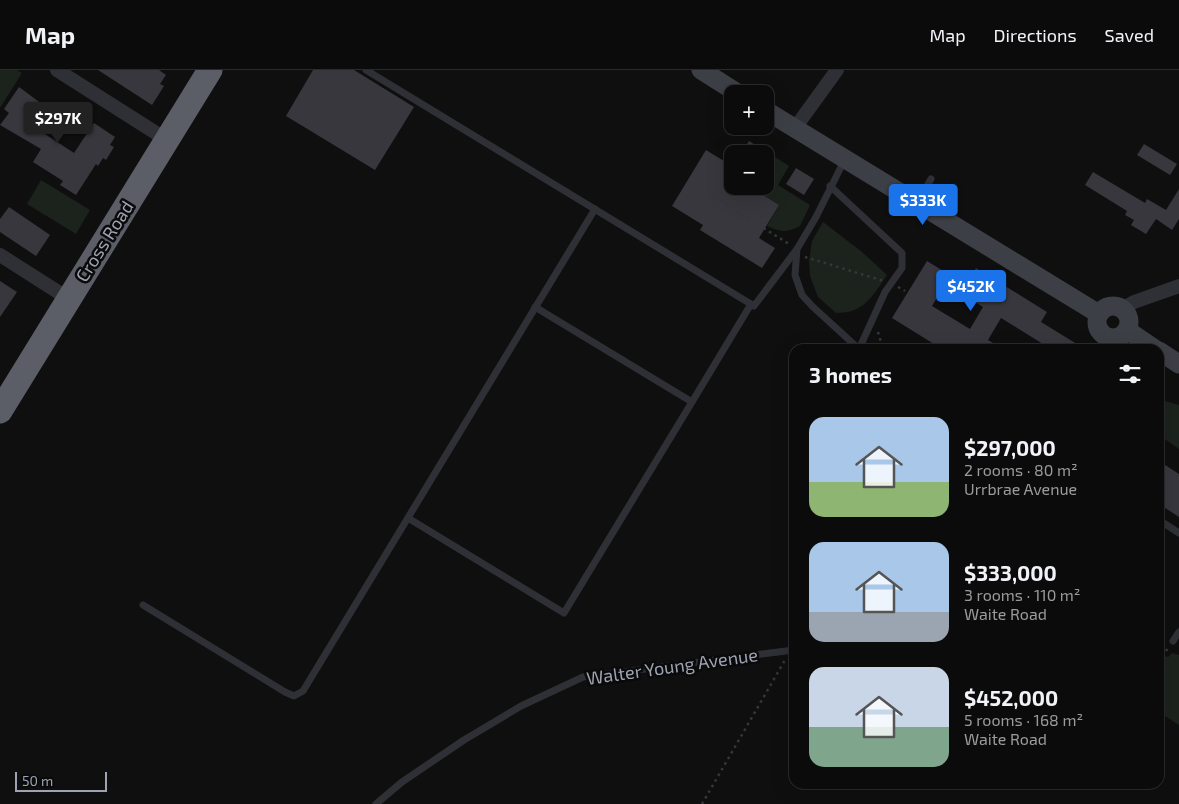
<!DOCTYPE html>
<html lang="en">
<head>
<meta charset="utf-8">
<style>
	:root { --surface:#0b0b0c; --page:#141415; --text:#f1f3f6; --muted:#9a9b9d; --line:#2b2b2d; --accent:#1a73e8 }
	body { margin:0; font-family:"Exo 2",sans-serif; background:var(--page); color:var(--text); height:100vh; display:flex; flex-direction:column; font-size:19px; white-space:nowrap }
	* { box-sizing:border-box; margin:0 }
	p { font-size:16px; color:var(--muted) }
	.icon { flex:none; width:28px; height:28px; fill:none; stroke:currentColor; stroke-width:2; stroke-linecap:round; stroke-linejoin:round }
	.map { position:relative; flex:1; overflow:hidden }
	.details { position:absolute; left:789px; top:274px; width:375px; height:445px; display:flex; flex-direction:column; background:var(--surface); border-radius:15px; box-shadow:0 5px 20px #0002,0 0 0 1px var(--line) }
	.details>* { flex:none }
	.tools { position:absolute; left:724px; top:15px; display:grid; gap:10px }
	.tools a { display:grid; place-items:center; width:50px; height:50px; border-radius:10px; background:var(--surface); box-shadow:0 5px 20px #0002,0 0 0 1px var(--line); font-size:25px }
	.scale { position:absolute; left:15px; bottom:12px; width:92px; box-sizing:border-box; padding-left:5px; border:2px solid #9ea3b3; border-top:0; font-size:14px; line-height:18px; white-space:nowrap; color:#9ea3b3; -webkit-text-stroke:4px #0a0a0b; paint-order:stroke }
	.price { position:absolute; translate:-50% -42px; padding:0 11px; border-radius:5px; background:var(--accent); color:#fff; font-size:16px; line-height:32px; filter:drop-shadow(0 1px 2px #0008) }
	.price::after { content:''; position:absolute; left:50%; top:30px; width:15px; height:11px; margin-left:-8px; background:inherit; clip-path:polygon(0 0,100% 0,50% 100%) }
	.price.current { background:#222; color:#fff }
	ul { padding:0; list-style:none }
	li { display:flex; align-items:center; gap:15px; height:125px; padding:0 20px }
	li span { display:grid; place-items:center; flex:none; width:140px; height:100px; border-radius:15px; color:#555 }
	li>.icon { margin-inline-start:auto }
	span .icon { width:60px; height:60px; fill:#fffc; stroke-width:1 }
	li b { font-size:21px }
	h2 { display:flex; justify-content:space-between; align-items:center; height:60px; padding:0 20px; font-size:21px }
	header { display:flex; align-items:center; gap:30px; box-sizing:border-box; height:70px; padding:0 25px; background:var(--surface); border-bottom:1px solid var(--line) }
	header strong { font-size:24px }
	nav { display:flex; gap:28px; margin-inline-start:auto; font-size:18px }
	.map>svg:first-child { display:block }
	.green { fill:#1b231c }
	.building { fill:#38373d; fill-rule:evenodd }
	.lines { fill:none; stroke-linecap:round; stroke-linejoin:round }
	.path { stroke:#35373d; stroke-width:2.5; stroke-dasharray:2.5 4; stroke-linecap:butt }
	.lane { stroke:#2f3035; stroke-width:7 }
	.street { stroke:#2f3035; stroke-width:14 }
	.secondary { stroke:#3d3f46; stroke-width:19 }
	.highway { stroke:#5b5d67; stroke-width:25 }
	.labels { text-anchor:middle; dominant-baseline:central; stroke-width:5; stroke-linejoin:round; paint-order:stroke }
	.street-label { font-size:18px; fill:#9ea3b3; stroke:#0a0a0b }
</style>
</head>
<body>
<header>
<strong>Map</strong>
<nav><a>Map</a><a>Directions</a><a>Saved</a></nav>
</header>
<div class="map">
<svg width="1179" height="734" viewBox="0 0 1179 734">
	<rect width="100%" height="100%" fill="#0f0f10"/>
	<!-- green -->
	<g class="green">
		<path d="M 0,0 L 17,0 L 22,3 L 0,38 Z"/>
		<path d="M 775,87 L 789,96 L 778,115 L 810,135 L 800,156 C 787,163 779,162 767,156 L 779,135 L 755,120 L 758,116 L 765,116 L 765,104 Z"/>
		<path d="M 41,110 L 90,140 L 76,164 L 27,134 Z"/>
		<path d="M 823,152 L 862,182 L 887,205 C 872,227 864,243 836,243 L 818,227 L 810,206 L 809,191 L 812,171 Z"/>
		<path d="M 1165,331 L 1179,335 L 1179,379 L 1159,365 L 1162,359 L 1159,350 L 1159,332 Z"/>
		<path d="M 1172,583 L 1179,585 L 1179,655 L 1159,642 L 1159,595 L 1165,586 L 1168,587 Z"/>
	</g>
	<!-- building -->
	<g class="building">
		<path d="M 98,0 L 159,0 L 166,5 L 160,14 L 164,16 L 152,35 Z"/>
		<path d="M 313,0 L 354,0 L 414,37 L 375,100 L 286,46 Z"/>
		<path d="M 19,17 L 42,34 L 28,53 L 74,83 L 94,53 L 115,67 L 110,75 L 114,77 L 106,90 L 103,88 L 98,96 L 96,94 L 76,125 L 60,115 L 63,111 L 33,92 L 41,79 L 0,55 L 9,43 L 4,39 Z"/>
		<path d="M 749,71 L 769,84 L 741,84 Z"/>
		<path d="M 1144,74 L 1177,94 L 1170,105 L 1137,85 Z"/>
		<path d="M 706,80 L 732,96 L 732,116 L 749,116 L 779,135 L 759,168 L 775,178 L 762,198 L 700,160 L 703,155 L 672,136 Z"/>
		<path d="M 796,98 L 814,109 L 804,125 L 786,114 Z"/>
		<path d="M 1093,102 L 1145,133 L 1147,129 L 1166,140 L 1179,119 L 1179,149 L 1172,160 L 1156,149 L 1146,164 L 1131,155 L 1134,150 L 1125,145 L 1127,141 L 1085,115 Z"/>
		<path d="M 9,137 L 50,165 L 36,186 L 0,162 L 0,149 Z"/>
		<path d="M 927,191 L 966,215 L 976,198 L 1047,242 L 1041,252 L 1085,279 L 1051,279 L 1001,248 L 988,270 L 1003,279 L 942,279 L 892,248 ZM 945,214 L 983,237 L 970,259 L 932,236 Z"/>
		<path d="M 0,211 L 17,222 L 0,247 Z"/>
		<path d="M 1159,391 L 1179,404 L 1179,447 L 1159,434 Z"/>
	</g>
	<g class="lines">
		<!-- path -->
		<g class="path">
			<path d="M 714,127 L 789,174"/>
			<path d="M 805,187 L 884,211"/>
			<path d="M 898,217 L 905,221"/>
			<path d="M 878,262 L 883,279"/>
			<path d="M 1159,592 L 1168,578"/>
			<path d="M 702,734 L 785,590"/>
		</g>
		<!-- lane -->
		<g class="lane">
			<path d="M 366,0 L 754,236 L 797,179"/>
			<path d="M 845,89 L 816,147 L 797,179 L 795,205 L 802,225 L 812,236 L 859,279"/>
			<path d="M 830,116 L 902,183 L 902,198 L 885,222 L 859,279"/>
			<path d="M 917,133 L 931,109"/>
			<path d="M 692,332 L 751,234"/>
			<path d="M 408,448 L 564,543 L 692,332 L 535,237"/>
			<path d="M 1159,450 L 1179,463"/>
			<path d="M 143,535 L 285,622 L 294,626 L 303,621 L 595,139"/>
			<path d="M 1173,571 L 1179,562"/>
			<path d="M 376,734 L 402,712 L 464,670 L 521,636 L 583,607 L 794,580"/>
		</g>
		<!-- street -->
		<g class="street">
			<path d="M 57,0 L 167,70"/>
			<path d="M 795,58 L 837,0"/>
			<path d="M 0,185 L 69,229"/>
			<path d="M 1122,239 L 1134,232 L 1179,216"/>
		</g>
		<!-- secondary -->
		<g class="secondary">
			<path d="M 701,0 L 739,24"/>
			<path d="M 765,40 L 1099,244"/>
			<circle cx="1113" cy="252" r="16"/>
			<path d="M 1127,260 L 1155,279"/>
			<path d="M 1159,281 L 1179,294"/>
		</g>
		<!-- highway -->
		<path class="highway" d="M 0,341 L 210,0"/>
	</g>
	<g class="labels">
		<!-- street labels -->
		<g class="street-label">
			<text transform="translate(104 171) rotate(-58)">Cross Road</text>
			<text transform="translate(672 596) rotate(-8)">Walter Young Avenue</text>
		</g>
	</g>
</svg>
<div class="tools">
<a>+</a>
<a>−</a>
</div>
<div class="scale">50 m</div>
<b class="price current" style="left:58px;top:74px">$297K</b>
<b class="price" style="left:923px;top:156px">$333K</b>
<b class="price" style="left:971px;top:242px">$452K</b>
<section class="details">
<h2>3 homes<svg class="icon" aria-label="filters" viewBox="0 0 24 24"><path d="M4 7h16M4 17h16"/><circle cx="9" cy="7" r="2"/><circle cx="15" cy="17" r="2"/></svg></h2>
<ul>
<li><span style="background:linear-gradient(#a9c7e8 65%,#8fb573 0)"><svg class="icon" aria-label="home" viewBox="0 0 24 24"><path d="M3 11l9-7 9 7M6 9v11h12V9"/></svg></span><div><b>$297,000</b><p>2 rooms · 80 m²</p><p>Urrbrae Avenue</p></div></li>
<li><span style="background:linear-gradient(#a9c7e8 70%,#9aa5b1 0)"><svg class="icon" aria-label="home" viewBox="0 0 24 24"><path d="M3 11l9-7 9 7M6 9v11h12V9"/></svg></span><div><b>$333,000</b><p>3 rooms · 110 m²</p><p>Waite Road</p></div></li>
<li><span style="background:linear-gradient(#c9d6e8 60%,#7fa58c 0)"><svg class="icon" aria-label="home" viewBox="0 0 24 24"><path d="M3 11l9-7 9 7M6 9v11h12V9"/></svg></span><div><b>$452,000</b><p>5 rooms · 168 m²</p><p>Waite Road</p></div></li>
</ul>
</section>
</div>
</body>
</html>
